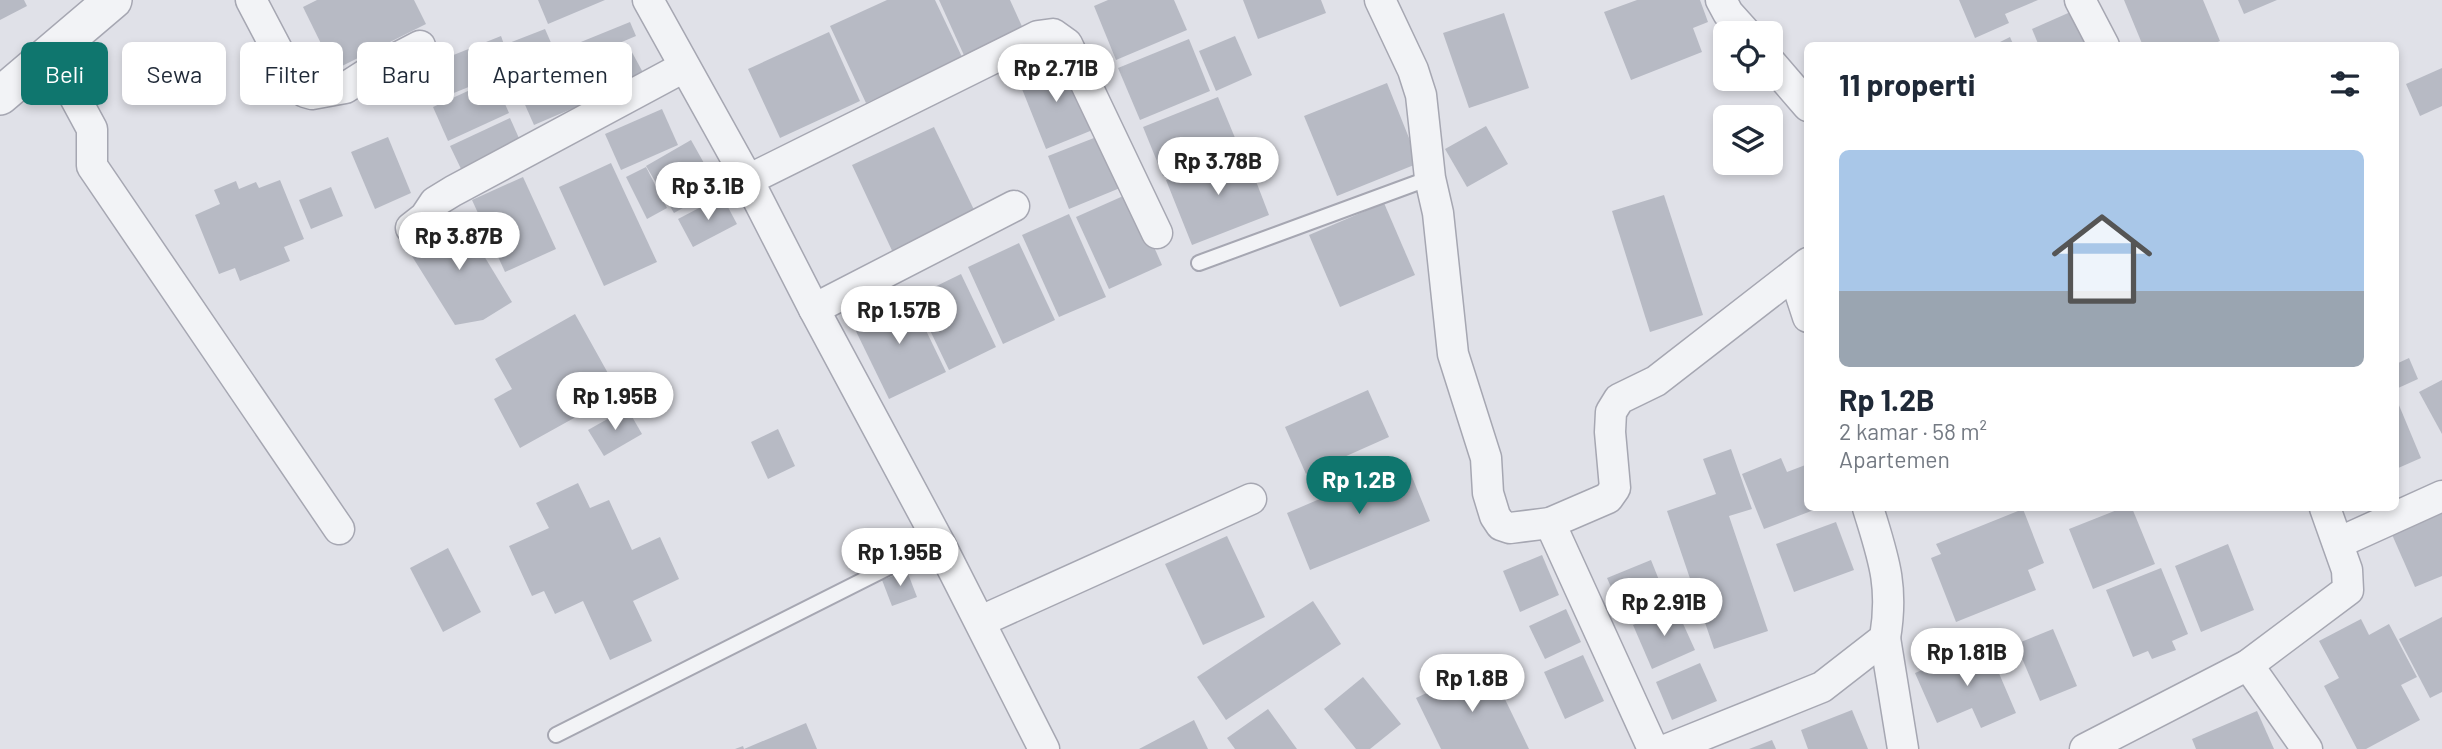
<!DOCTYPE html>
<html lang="id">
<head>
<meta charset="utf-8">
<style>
	:root { --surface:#fff; --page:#f2f2f3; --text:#1f2937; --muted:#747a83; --accent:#0f766e }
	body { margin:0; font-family:Barlow,sans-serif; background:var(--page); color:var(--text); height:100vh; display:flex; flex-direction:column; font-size:26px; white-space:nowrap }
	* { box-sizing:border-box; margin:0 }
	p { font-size:23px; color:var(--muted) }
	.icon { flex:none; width:38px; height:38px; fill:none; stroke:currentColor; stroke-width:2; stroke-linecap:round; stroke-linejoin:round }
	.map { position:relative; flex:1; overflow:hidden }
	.drawer { position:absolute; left:1804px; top:42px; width:595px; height:469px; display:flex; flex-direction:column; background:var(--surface); border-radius:10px; box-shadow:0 4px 10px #0003 }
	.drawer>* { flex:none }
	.guide { position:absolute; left:21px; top:42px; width:665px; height:63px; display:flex; gap:14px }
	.tools { position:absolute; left:1713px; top:21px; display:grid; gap:14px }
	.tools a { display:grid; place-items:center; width:70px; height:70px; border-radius:10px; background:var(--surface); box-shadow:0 4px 10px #0003; font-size:35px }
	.price { position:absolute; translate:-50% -60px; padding:0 16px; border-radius:24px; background:#fff; color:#222; font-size:23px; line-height:46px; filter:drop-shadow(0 2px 4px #0008) }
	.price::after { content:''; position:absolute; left:50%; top:42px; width:21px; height:16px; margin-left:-10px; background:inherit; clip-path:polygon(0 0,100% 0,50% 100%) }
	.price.selected { background:var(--accent); color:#fff }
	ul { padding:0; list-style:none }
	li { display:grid; align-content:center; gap:14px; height:371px; padding:0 35px }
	li span { display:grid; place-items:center; height:217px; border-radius:10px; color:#555 }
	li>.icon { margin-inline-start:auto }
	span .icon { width:126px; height:126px; fill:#fffc; stroke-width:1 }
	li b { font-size:30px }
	h2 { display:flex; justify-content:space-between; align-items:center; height:84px; padding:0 35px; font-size:30px }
	.chip { padding:0 24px; border-radius:10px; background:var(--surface); box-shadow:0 4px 10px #0003; font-size:24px; line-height:63px }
	.chip.selected { background:var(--accent); color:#fff }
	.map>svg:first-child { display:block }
	.building { fill:#b7bac4 }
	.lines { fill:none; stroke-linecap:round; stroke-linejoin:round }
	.service-casing { stroke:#a6a7b2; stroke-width:18 }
	.minor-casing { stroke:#a6a7b2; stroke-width:33 }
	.tertiary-casing { stroke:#a6a7b2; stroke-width:40 }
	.service { stroke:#f2f3f6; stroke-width:14 }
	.minor { stroke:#f2f3f6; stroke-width:30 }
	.tertiary { stroke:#f2f3f6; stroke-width:37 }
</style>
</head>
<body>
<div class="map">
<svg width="2442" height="749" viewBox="0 0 2442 749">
	<rect width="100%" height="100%" fill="#e0e1e8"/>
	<!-- building -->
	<g class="building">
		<path d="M 0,0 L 24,0 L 27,6 L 0,20 Z"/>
		<path d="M 317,0 L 414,0 L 426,24 L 334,70 L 303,7 Z"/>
		<path d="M 538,0 L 605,0 L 548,24 Z"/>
		<path d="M 887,0 L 935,0 L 963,59 L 866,103 L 830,26 Z"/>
		<path d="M 939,0 L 1010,0 L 1026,35 L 967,62 Z"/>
		<path d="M 1108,0 L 1174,0 L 1187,30 L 1116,60 L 1094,6 Z"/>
		<path d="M 1243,0 L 1321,0 L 1326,13 L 1258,39 Z"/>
		<path d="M 1637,0 L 1700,0 L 1708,22 L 1693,28 L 1702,52 L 1631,80 L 1604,12 Z"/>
		<path d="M 1959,0 L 2038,0 L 2005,14 L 2009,23 L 1975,38 Z"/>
		<path d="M 2124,0 L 2203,0 L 2220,41 L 2208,46 L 2143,46 Z"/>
		<path d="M 2238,0 L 2277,0 L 2244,14 Z"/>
		<path d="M 2075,10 L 2091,46 L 2039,46 L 2032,29 Z"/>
		<path d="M 1504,13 L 1529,88 L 1469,108 L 1443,33 Z"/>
		<path d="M 630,22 L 636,36 L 577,61 L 571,46 Z"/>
		<path d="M 545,29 L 562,68 L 526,83 L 509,43 Z"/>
		<path d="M 829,32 L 860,101 L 780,138 L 748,69 Z"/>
		<path d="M 501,36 L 513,69 L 434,101 L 421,68 Z"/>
		<path d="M 1235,36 L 1252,75 L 1216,91 L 1199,51 Z"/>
		<path d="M 2010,37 L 2014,46 L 1992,46 Z"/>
		<path d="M 1189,39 L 1210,91 L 1140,120 L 1118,68 Z"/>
		<path d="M 627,43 L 647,80 L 593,110 L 573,74 Z"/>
		<path d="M 1066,59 L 1095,129 L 1046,149 L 1018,79 Z"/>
		<path d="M 567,67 L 583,104 L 534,125 L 518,89 Z"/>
		<path d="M 2442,68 L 2442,106 L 2420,116 L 2406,84 Z"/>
		<path d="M 494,79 L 509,113 L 448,141 L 433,107 Z"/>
		<path d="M 1387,83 L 1419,163 L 1337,196 L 1304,116 Z"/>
		<path d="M 1218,97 L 1238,145 L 1163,176 L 1143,127 Z"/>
		<path d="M 662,109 L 678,145 L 621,170 L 605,134 Z"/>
		<path d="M 510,118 L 522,145 L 463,173 L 450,146 Z"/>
		<path d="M 1486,126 L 1508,164 L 1467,187 L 1445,149 Z"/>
		<path d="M 934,127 L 978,218 L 895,257 L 852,165 Z"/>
		<path d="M 1099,136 L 1120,188 L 1069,209 L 1048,156 Z"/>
		<path d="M 388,137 L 411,193 L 375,209 L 351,152 Z"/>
		<path d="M 691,140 L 718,188 L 674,213 L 646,166 Z"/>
		<path d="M 1244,150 L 1269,215 L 1192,245 L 1166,180 Z"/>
		<path d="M 611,163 L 657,262 L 604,286 L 559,187 Z"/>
		<path d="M 646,167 L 667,208 L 647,219 L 626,177 Z"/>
		<path d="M 523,177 L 556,249 L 505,272 L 472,200 Z"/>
		<path d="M 280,180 L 304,239 L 284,247 L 290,261 L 240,281 L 235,268 L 219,274 L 195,215 L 220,204 L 214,190 L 236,181 L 239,189 L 256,182 L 259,188 Z"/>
		<path d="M 331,187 L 343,216 L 311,229 L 299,200 Z"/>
		<path d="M 1130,193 L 1162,265 L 1109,289 L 1076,217 Z"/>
		<path d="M 1664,195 L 1703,315 L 1650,332 L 1612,211 Z"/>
		<path d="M 722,196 L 737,224 L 693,247 L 678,219 Z"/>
		<path d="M 1384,203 L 1415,275 L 1340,307 L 1309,235 Z"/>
		<path d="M 458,213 L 512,302 L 483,320 L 455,325 L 405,245 Z"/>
		<path d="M 1069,214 L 1106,297 L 1059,317 L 1022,235 Z"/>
		<path d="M 1019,243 L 1055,320 L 1003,344 L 968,267 Z"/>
		<path d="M 961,274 L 996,347 L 949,370 L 914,297 Z"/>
		<path d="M 908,293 L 946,372 L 889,399 L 851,321 Z"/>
		<path d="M 575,314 L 619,393 L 520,448 L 494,399 L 512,389 L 495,359 Z"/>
		<path d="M 2409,358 L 2418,379 L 2396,389 L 2396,364 Z"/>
		<path d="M 2442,380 L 2442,434 L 2419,392 Z"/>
		<path d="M 1368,390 L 1389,437 L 1306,474 L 1285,427 Z"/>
		<path d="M 2396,398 L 2421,458 L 2396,469 Z"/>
		<path d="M 627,408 L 642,434 L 604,456 L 588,430 Z"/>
		<path d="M 778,429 L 795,466 L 768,479 L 751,442 Z"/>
		<path d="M 1731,449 L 1752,509 L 1729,516 L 1768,631 L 1714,649 L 1667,511 L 1716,494 L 1703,459 Z"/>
		<path d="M 1781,458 L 1787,472 L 1808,464 L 1808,508 L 1819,508 L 1764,529 L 1742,474 Z"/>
		<path d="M 1406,462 L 1430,521 L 1310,570 L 1287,513 Z"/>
		<path d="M 578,483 L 590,508 L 609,500 L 632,550 L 660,537 L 679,579 L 633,601 L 652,641 L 610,660 L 583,601 L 555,614 L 544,591 L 532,596 L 509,546 L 549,528 L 536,503 Z"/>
		<path d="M 2122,508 L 2132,508 L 2155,564 L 2093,589 L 2069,529 Z"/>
		<path d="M 2442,508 L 2442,576 L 2415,587 L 2390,530 Z"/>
		<path d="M 2023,509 L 2044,563 L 2028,570 L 2036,590 L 1956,622 L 1931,558 L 1941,554 L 1936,544 Z"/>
		<path d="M 1836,522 L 1854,570 L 1794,592 L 1776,544 Z"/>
		<path d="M 1227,536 L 1265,617 L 1203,645 L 1165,564 Z"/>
		<path d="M 2228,544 L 2254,610 L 2201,632 L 2175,566 Z"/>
		<path d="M 448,548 L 481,612 L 443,632 L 410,568 Z"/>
		<path d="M 1542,555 L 1559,595 L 1520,612 L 1503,571 Z"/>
		<path d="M 1651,560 L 1667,600 L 1625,619 L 1607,578 Z"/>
		<path d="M 2161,568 L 2188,634 L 2172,641 L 2176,650 L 2152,659 L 2148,651 L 2133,657 L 2106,590 Z"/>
		<path d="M 907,571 L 917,597 L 892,606 L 882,580 Z"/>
		<path d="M 1313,601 L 1341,644 L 1226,720 L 1197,677 Z"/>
		<path d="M 1675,606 L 1695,650 L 1652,669 L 1633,625 Z"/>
		<path d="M 1566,609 L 1581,642 L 1545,659 L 1529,626 Z"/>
		<path d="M 2442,617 L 2442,692 L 2430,698 L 2399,639 Z"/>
		<path d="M 2361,619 L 2369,635 L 2389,624 L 2417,677 L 2401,685 L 2420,720 L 2366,749 L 2357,749 L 2324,686 L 2339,678 L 2319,641 Z"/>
		<path d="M 2053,629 L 2077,686 L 2040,701 L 2016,644 Z"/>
		<path d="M 1986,643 L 2016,713 L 1981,728 L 1972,708 L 1937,723 L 1915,673 Z"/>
		<path d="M 1583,655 L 1604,701 L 1565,719 L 1544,672 Z"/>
		<path d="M 1700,663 L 1717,701 L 1672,720 L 1656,682 Z"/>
		<path d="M 1488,664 L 1529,749 L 1441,749 L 1416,698 Z"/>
		<path d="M 1363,677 L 1401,724 L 1370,749 L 1356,749 L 1324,709 Z"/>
		<path d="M 1268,709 L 1297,749 L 1235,749 L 1227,738 Z"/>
		<path d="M 1852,710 L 1868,749 L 1808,749 L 1801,730 Z"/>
		<path d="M 2257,711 L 2274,749 L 2196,749 L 2192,739 Z"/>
		<path d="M 1194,720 L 1208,749 L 1139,749 Z"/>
		<path d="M 806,723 L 817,749 L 735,749 L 743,746 L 744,749 Z"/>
		<path d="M 1772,740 L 1776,749 L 1749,749 Z"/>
	</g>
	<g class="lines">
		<defs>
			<g id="service">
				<path d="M 1199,263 L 1430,178"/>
				<path d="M 556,735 L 939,542"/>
			</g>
			<g id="minor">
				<path d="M 251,0 L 293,80 L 305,92 L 312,94 L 345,88 L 370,72 L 420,46"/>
				<path d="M 648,0 L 748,180 L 814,309 L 939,542 L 1044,749"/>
				<path d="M 1380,0 L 1413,70 L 1421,95 L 1430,178 L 1438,213 L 1453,354 L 1486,458 L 1488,493 L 1495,516 L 1501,525 L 1510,528 L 1550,523 L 1608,498 L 1615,488 L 1610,432 L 1611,412 L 1619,399 L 1656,381 L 1794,274"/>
				<path d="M 1721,0 L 1728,13 L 1746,33"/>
				<path d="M 2080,0 L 2104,46"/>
				<path d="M 51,53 L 92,129 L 92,166 L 339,529"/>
				<path d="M 1771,63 L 1808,106"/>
				<path d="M 748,180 L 1038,36 L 1053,34 L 1067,44 L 1157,233"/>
				<path d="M 411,228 L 425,217 L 435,202 L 453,191 L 684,67"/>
				<path d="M 1808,263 L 1794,274 L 1808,317"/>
				<path d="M 814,309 L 1014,206"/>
				<path d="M 1550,523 L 1653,749"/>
				<path d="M 2338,543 L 2442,496"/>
				<path d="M 981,621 L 1251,499"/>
				<path d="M 1885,638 L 1903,749"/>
				<path d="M 2248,665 L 2307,749"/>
				<path d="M 1668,749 L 1822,687 L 1885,638 C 1894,585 1883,557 1868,508"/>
				<path d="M 2085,749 L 2248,665 L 2348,590 L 2347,570 L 2325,508"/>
			</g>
			<path id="tertiary" d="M 0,96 L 113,0"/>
		</defs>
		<!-- service casing -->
		<use href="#service" class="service-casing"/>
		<!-- minor casing -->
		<use href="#minor" class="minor-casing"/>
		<!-- tertiary casing -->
		<use href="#tertiary" class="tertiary-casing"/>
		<!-- service -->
		<use href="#service" class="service"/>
		<!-- minor -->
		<use href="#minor" class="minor"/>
		<!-- tertiary -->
		<use href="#tertiary" class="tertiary"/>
	</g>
</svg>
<div class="tools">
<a><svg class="icon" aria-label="locate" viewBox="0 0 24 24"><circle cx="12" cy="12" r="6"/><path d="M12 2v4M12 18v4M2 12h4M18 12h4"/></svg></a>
<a><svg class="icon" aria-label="layers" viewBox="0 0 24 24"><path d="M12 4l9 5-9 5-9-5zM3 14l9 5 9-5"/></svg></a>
</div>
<b class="price" style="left:1056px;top:104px">Rp 2.71B</b>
<b class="price" style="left:1218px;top:197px">Rp 3.78B</b>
<b class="price" style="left:708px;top:222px">Rp 3.1B</b>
<b class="price" style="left:459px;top:272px">Rp 3.87B</b>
<b class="price" style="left:899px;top:346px">Rp 1.57B</b>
<b class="price" style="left:615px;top:432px">Rp 1.95B</b>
<b class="price selected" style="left:1359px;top:516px">Rp 1.2B</b>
<b class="price" style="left:900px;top:588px">Rp 1.95B</b>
<b class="price" style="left:1664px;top:638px">Rp 2.91B</b>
<b class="price" style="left:1967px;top:688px">Rp 1.81B</b>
<b class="price" style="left:1472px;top:714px">Rp 1.8B</b>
<div class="guide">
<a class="chip selected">Beli</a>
<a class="chip">Sewa</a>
<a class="chip">Filter</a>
<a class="chip">Baru</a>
<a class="chip">Apartemen</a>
</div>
<section class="drawer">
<h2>11 properti<svg class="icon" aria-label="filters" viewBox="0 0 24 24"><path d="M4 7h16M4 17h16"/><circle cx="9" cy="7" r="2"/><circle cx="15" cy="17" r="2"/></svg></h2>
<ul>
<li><span style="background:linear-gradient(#a9c7e8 65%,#9aa5b1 0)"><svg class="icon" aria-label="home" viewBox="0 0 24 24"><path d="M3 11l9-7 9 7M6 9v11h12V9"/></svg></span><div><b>Rp 1.2B</b><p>2 kamar · 58 m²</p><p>Apartemen</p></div></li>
</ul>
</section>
</div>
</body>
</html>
